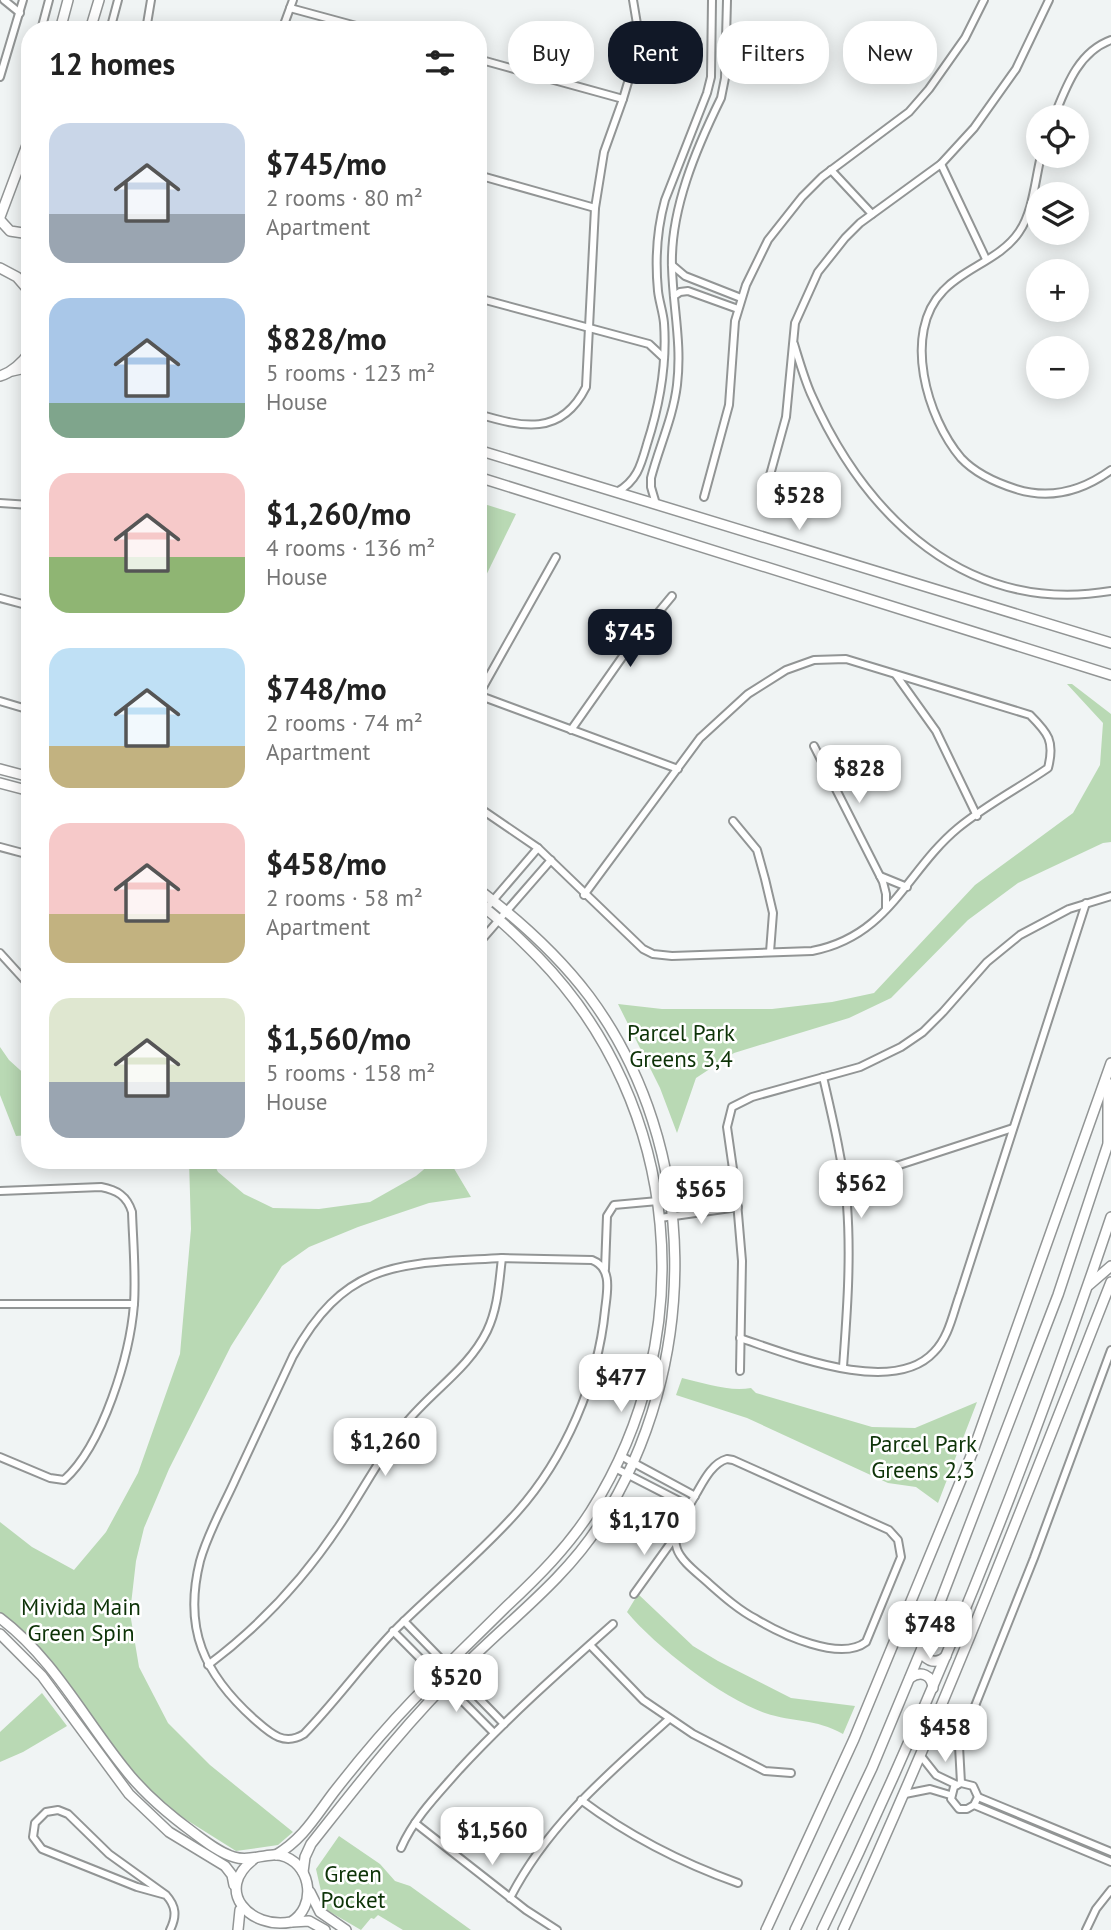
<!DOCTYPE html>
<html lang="en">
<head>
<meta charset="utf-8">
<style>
	:root { --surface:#fff; --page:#f6f6f6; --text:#222; --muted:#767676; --accent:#111827 }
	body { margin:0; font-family:"PT Sans",sans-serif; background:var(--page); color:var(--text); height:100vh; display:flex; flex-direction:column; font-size:26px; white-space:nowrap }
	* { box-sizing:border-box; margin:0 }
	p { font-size:23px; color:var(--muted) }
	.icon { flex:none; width:38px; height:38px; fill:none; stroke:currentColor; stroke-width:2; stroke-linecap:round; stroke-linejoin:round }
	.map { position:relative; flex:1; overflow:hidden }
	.sheet { position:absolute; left:21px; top:21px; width:466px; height:1148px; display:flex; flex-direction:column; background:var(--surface); border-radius:28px; box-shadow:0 4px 18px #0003 }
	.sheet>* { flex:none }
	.banner { position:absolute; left:508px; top:21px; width:497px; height:63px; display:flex; gap:14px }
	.tools { position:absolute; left:1026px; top:105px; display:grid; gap:14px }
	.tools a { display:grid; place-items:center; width:63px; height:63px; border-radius:50%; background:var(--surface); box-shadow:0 4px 18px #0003; font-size:35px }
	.price { position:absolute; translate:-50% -60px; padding:0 16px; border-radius:14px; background:#fff; color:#222; font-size:23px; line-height:46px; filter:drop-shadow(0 2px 4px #0008) }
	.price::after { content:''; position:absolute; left:50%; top:42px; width:21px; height:16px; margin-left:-10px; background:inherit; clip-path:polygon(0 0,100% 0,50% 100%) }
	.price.selected { background:var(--accent); color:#fff }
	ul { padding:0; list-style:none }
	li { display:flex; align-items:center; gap:21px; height:175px; padding:0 28px }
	li span { display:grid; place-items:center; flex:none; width:196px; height:140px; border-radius:21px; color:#555 }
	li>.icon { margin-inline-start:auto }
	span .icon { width:84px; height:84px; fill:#fffc; stroke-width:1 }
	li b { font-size:30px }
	h2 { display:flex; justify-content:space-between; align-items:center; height:84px; padding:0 28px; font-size:30px }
	.tag { padding:0 24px; border-radius:28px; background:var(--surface); box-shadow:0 4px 18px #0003; font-size:24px; line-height:63px }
	.tag.selected { background:var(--accent); color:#fff }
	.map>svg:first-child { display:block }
	.green { fill:#b9d9b4 }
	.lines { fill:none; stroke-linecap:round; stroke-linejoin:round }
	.street-casing { stroke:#929595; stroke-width:10 }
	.secondary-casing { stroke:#929595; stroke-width:12 }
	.street { stroke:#fff; stroke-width:6 }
	.secondary { stroke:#fff; stroke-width:9 }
	.labels { text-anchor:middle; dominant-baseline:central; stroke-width:5; stroke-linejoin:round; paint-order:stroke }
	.park-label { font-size:23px; fill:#0d3307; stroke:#fff }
</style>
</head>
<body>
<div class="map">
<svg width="1111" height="1930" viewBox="0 0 1111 1930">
	<rect width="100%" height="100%" fill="#f0f4f4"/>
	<!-- green -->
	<g class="green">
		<path d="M 481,503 L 516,514 L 478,592 L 478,510 Z"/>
		<path d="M 1067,684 L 1072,684 L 1111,714 L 1111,842 L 1103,843 L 1018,883 L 968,920 L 891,998 L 849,1018 L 734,1053 L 696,1078 L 677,1133 L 660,1088 L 618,1004 L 662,1009 L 772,1009 L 832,1002 L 874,993 L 975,885 L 1073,813 L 1100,765 L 1103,723 Z"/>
		<path d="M 0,1047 L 9,1060 L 30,1079 L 30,1135 L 16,1136 L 0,1095 Z"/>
		<path d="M 189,1160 L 212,1160 L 218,1172 L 244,1194 L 273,1208 L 319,1209 L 370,1202 L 416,1176 L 435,1160 L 449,1160 L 471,1197 L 429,1203 L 358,1227 L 309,1247 L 282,1266 L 231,1346 L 169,1469 L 144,1528 L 136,1561 L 130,1613 L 139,1667 L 168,1723 L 210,1765 L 293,1832 L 278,1845 L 236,1851 L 166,1807 L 117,1756 L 52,1661 L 18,1627 L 0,1613 L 0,1522 L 32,1547 L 74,1570 L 106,1532 L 138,1473 L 180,1354 L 191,1229 Z"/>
		<path d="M 682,1378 C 704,1383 729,1392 751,1388 L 756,1393 L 872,1427 L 915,1428 L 977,1402 L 938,1503 L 916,1487 L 888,1483 L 747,1418 L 676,1395 Z"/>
		<path d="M 638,1594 L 693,1646 L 718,1661 L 791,1698 L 855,1706 L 843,1734 C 815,1718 794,1723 765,1713 C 722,1698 656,1647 627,1612 Z"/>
		<path d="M 42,1693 L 67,1726 L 23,1752 L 0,1762 L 0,1732 Z"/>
		<path d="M 339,1836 L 380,1864 L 395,1881 L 410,1886 L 471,1930 L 403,1930 L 378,1915 L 374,1919 L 371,1918 L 361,1930 L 325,1909 L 316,1869 Z"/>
	</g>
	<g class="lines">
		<defs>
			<g id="street">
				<path d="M 4,0 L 20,13"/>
				<path d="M 290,8 L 371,30"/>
				<path d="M 41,30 L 49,0"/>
				<path d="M 110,30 L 118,0"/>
				<path d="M 146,30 L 151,0"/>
				<path d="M 282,30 L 293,0"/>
				<path d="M 478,59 L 623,99"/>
				<path d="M 30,70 L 30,91"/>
				<path d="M 0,77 L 23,0"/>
				<path d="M 1054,117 C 1066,87 1078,52 1111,40"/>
				<path d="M 1041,156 C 1035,180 1033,212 1019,232 C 1001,259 964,268 943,291 C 902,333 927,418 961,458 C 975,473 997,483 1016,489 C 1051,500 1082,491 1111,470"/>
				<path d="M 941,164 L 986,259"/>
				<path d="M 831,170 L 872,214"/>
				<path d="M 478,175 L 595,208"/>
				<path d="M 672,265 L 685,276 L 741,298"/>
				<path d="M 674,296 L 680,292 L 688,291 L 738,309"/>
				<path d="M 478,298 L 649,344 L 664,358"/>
				<path d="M 794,344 C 799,360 804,378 811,394 C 866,518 967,615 1111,591"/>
				<path d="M 478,414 C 522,427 561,437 586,387 L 595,208 L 604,152 L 623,99 L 640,42 L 633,0"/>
				<path d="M 617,492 C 637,481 641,465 647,444 C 660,404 667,365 664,323 C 663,312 659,301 658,291 C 655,260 657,229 665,200 L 707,93 L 711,77 L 712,0"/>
				<path d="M 704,497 L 729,405 L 735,321 L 746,285 L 768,240 L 802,197 L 822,177 L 909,112 L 929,89 L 965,38 L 984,0"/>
				<path d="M 0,503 L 30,505"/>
				<path d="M 656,504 L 651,487 L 651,478 C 659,447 673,418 677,385 C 682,343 673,308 672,267 C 670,210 696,149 721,98 L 725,78 L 727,0"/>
				<path d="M 762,504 L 786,417 L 795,323 L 818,272 L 845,238 L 860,223 L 941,164 L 974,128 L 1016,69 L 1049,0"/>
				<path d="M 0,598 L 30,606"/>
				<path d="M 896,675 L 936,731 L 977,816"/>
				<path d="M 478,695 L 678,769"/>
				<path d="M 478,696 L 556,557"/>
				<path d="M 0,701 L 30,710"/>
				<path d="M 571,730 L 628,649 L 672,596"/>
				<path d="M 814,746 L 883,882 L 886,894 L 886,909"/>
				<path d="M 478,807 L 538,848 L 643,949 L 653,954 L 672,956 L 812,951 C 890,936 906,871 958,828 C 986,805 1019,788 1048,768 C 1055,741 1048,733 1030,715 L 846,659 L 814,660 L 786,670 L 748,694 L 700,738 L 584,895"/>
				<path d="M 733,821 L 757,850 L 765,879 L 773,913 L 770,952"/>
				<path d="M 0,847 L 30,855"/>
				<path d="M 880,876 L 907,887"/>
				<path d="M 478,918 L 538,848"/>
				<path d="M 478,944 L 551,860"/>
				<path d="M 0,953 L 30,986"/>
				<path d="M 478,988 C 483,995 481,1004 478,1012"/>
				<path d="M 823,1077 C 833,1120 843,1162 847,1205 C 851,1259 847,1313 843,1367"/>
				<path d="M 844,1183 L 1013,1128"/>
				<path d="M 0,1191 L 101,1187 C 117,1190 127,1196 132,1212 C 133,1242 136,1274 134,1304 C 130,1355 103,1445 64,1480 L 50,1478 L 0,1457"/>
				<path d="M 660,1218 L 738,1207"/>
				<path d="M 502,1258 L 592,1260 C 613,1268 607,1292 605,1310 C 598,1382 565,1458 517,1512 C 480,1554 435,1590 395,1630 C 363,1663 336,1701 304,1734 C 283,1747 269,1732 254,1719 C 204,1674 183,1629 200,1561 C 208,1532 224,1505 236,1478 C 255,1437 274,1397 293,1356 C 347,1258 402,1264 502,1258 Z"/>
				<path d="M 605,1269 L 607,1216 L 614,1205 L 658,1201 L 736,1190"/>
				<path d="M 0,1304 L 134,1304"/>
				<path d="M 740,1338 C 788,1354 893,1397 934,1352 C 949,1337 953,1313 960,1294 L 1086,903"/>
				<path d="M 740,1371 L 742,1261 L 736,1190 L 727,1127 L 732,1107 L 752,1097 L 860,1067 L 901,1047 L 923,1032 L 943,1012 L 987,962 L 1020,935 L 1069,909 L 1111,896"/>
				<path d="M 621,1456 L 695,1496"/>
				<path d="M 727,1459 L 733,1460 L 889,1530 L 898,1540 L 901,1557 L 866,1642 C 840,1662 781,1634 756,1619 C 737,1609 721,1594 705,1580 C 696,1572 681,1561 677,1549 C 670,1532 688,1509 696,1494 C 703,1482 712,1463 727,1459 Z"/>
				<path d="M 615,1468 L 689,1506"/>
				<path d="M 634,1594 L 675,1537"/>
				<path d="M 404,1621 L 504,1724"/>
				<path d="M 393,1631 L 494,1733"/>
				<path d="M 590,1645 L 643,1700 L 693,1734 L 765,1771 L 791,1773"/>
				<path d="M 208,1665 C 260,1626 303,1580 339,1526 C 362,1492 381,1455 406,1423 C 432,1391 469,1368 487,1331 C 498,1308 499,1283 502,1258"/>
				<path d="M 921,1756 L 936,1775 L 957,1785"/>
				<path d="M 961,1783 L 959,1746 L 1034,1558 L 1111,1350"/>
				<path d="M 905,1794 L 930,1789 L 950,1795"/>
				<path d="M 978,1797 L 1111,1852"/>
				<path d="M 581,1800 C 629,1836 682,1863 738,1883"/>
				<path d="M 974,1805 L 978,1797 L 973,1786 L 961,1783 L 954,1787 L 951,1799 L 959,1809 L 967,1809 L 974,1805 L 1111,1862"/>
				<path d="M 415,1823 L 526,1910 L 557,1930"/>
				<path d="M 401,1848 C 414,1818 438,1794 459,1770 C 507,1718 560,1671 613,1624"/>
				<path d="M 166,1895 L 137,1887 L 42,1849 L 33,1837 L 35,1823 L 46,1812 L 58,1810 L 68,1814 L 109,1854 L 166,1895 C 176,1906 177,1916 170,1930"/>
				<path d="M 510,1898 C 548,1824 609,1773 669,1719"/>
				<path d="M 1086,1930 L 1096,1909 L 1111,1890"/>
			</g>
			<g id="secondary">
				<path d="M 60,30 L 68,0"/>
				<path d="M 90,30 L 99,0"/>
				<path d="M 0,217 L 30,137"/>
				<path d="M 0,220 L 10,231 L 23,233 L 30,229"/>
				<path d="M 30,264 L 30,280"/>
				<path d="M 0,268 L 17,277 L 30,292"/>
				<path d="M 12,371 L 30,367"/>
				<path d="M 0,376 C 13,372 22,363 30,352"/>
				<path d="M 478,450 L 1111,643"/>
				<path d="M 478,477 L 1111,675"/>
				<path d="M 0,769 L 30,777"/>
				<path d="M 0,783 L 30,791"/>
				<path d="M 1108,1083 L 1108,1142"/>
				<path d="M 1089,1285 L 1111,1266"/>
				<path d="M 0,1618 C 53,1658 83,1717 124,1768 C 144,1794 168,1814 194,1833 C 206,1842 220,1853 234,1857 C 252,1863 269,1850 286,1857 C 312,1868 316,1907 291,1922 C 250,1930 213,1890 254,1859"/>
				<path d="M 0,1634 L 42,1676 L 129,1794 L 169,1832 L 225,1866 L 232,1875 L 234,1885"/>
				<path d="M 922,1648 L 924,1656 C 931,1663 939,1663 946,1656"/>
				<path d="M 910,1678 C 921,1670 932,1675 933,1688"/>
				<path d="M 276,1855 C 303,1839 315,1817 334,1792 C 359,1760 385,1729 413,1700 C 444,1668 475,1637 507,1606 C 538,1577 568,1547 591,1511 C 701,1337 683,1106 538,957 C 519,938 500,919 478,903"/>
				<path d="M 303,1872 L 305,1857 L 311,1844 C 360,1782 408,1720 465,1665 C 511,1619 565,1579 600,1524 C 701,1367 702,1148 589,996 C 558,955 519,920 478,889"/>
				<path d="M 310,1892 L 320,1912 L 346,1930"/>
				<path d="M 292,1922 L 309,1921 L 325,1930"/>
				<path d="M 238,1930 L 240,1910"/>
				<path d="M 766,1930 L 854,1739 L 973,1451 L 1111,1063"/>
				<path d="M 795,1930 L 872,1768 L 927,1636 L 1058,1295 L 1111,1135"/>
				<path d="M 822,1930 C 934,1699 1029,1461 1111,1217"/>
				<path d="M 843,1930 C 941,1717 1025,1500 1111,1282"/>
			</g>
		</defs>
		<!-- street casing -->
		<use href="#street" class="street-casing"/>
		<!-- secondary casing -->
		<use href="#secondary" class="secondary-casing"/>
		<!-- street -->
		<use href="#street" class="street"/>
		<!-- secondary -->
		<use href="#secondary" class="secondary"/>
	</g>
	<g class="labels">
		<!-- park labels -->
		<g class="park-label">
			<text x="681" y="1032">Parcel Park<tspan x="681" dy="26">Greens 3,4</tspan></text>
			<text x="923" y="1443">Parcel Park<tspan x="923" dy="26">Greens 2,3</tspan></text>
			<text x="81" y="1606">Mivida Main<tspan x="81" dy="26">Green Spin</tspan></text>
			<text x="353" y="1873">Green<tspan x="353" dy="26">Pocket</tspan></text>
		</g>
	</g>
</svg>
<div class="tools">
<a><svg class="icon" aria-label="locate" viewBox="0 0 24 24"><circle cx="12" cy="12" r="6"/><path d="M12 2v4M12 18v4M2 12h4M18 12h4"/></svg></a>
<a><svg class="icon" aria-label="layers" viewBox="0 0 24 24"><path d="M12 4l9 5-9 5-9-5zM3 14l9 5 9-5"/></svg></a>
<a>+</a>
<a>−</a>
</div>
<b class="price" style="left:799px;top:532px">$528</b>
<b class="price selected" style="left:630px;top:669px">$745</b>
<b class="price" style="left:859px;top:805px">$828</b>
<b class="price" style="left:861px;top:1220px">$562</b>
<b class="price" style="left:701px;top:1226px">$565</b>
<b class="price" style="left:621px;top:1414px">$477</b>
<b class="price" style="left:385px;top:1478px">$1,260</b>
<b class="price" style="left:644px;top:1557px">$1,170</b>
<b class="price" style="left:930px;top:1661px">$748</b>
<b class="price" style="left:456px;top:1714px">$520</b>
<b class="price" style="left:945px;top:1764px">$458</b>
<b class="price" style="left:492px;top:1867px">$1,560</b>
<div class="banner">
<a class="tag">Buy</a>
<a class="tag selected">Rent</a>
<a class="tag">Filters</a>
<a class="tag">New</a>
</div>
<section class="sheet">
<h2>12 homes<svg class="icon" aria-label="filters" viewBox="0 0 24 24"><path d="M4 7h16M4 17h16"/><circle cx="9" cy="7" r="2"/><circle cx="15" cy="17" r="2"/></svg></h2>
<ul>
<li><span style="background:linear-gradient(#c9d6e8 65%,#9aa5b1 0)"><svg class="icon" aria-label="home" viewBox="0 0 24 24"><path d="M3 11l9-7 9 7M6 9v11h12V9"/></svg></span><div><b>$745/mo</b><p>2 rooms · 80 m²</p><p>Apartment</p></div></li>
<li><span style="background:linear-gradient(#a9c7e8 75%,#7fa58c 0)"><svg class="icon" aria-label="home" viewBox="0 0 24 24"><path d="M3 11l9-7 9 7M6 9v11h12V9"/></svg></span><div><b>$828/mo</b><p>5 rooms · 123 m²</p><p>House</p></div></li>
<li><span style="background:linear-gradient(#f6c9c9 60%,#8fb573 0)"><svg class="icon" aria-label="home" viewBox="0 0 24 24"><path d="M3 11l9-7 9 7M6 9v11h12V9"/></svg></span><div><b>$1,260/mo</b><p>4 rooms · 136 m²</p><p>House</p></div></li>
<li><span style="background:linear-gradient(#bfe0f5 70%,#c2b280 0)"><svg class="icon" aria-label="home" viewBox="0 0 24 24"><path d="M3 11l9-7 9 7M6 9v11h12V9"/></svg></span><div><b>$748/mo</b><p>2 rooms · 74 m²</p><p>Apartment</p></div></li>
<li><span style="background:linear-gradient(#f6c9c9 65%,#c2b280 0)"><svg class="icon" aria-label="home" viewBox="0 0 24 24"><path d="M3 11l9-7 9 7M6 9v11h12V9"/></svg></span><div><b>$458/mo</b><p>2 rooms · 58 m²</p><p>Apartment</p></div></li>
<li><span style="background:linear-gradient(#dfe7d0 60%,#9aa5b1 0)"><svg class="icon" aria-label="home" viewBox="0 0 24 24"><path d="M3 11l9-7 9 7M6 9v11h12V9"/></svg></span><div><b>$1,560/mo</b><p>5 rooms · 158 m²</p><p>House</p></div></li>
</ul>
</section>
</div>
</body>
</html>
